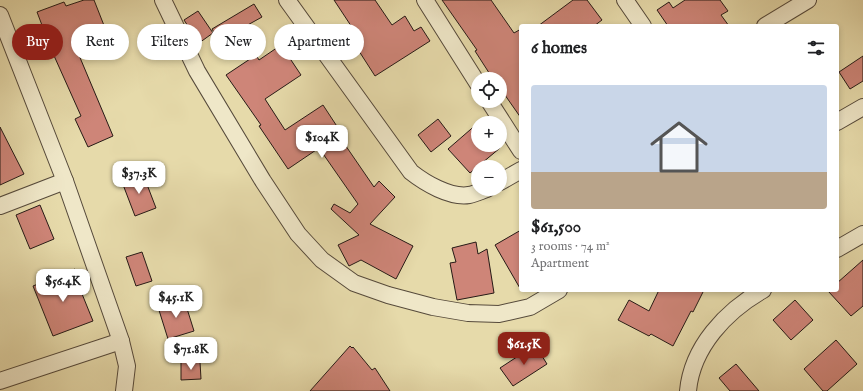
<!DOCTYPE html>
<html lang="en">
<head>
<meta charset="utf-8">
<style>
	:root { --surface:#fff; --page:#f2f2f2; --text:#202124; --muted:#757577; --line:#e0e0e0; --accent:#8f2418 }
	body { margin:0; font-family:"IM FELL English",serif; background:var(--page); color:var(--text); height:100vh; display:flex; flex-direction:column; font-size:15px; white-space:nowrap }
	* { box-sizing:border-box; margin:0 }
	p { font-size:13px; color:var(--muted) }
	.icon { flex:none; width:22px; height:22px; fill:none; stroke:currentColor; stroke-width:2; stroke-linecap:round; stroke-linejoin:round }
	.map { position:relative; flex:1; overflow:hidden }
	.side { position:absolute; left:519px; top:24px; width:320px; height:268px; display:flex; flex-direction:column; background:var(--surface); border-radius:4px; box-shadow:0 2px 6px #0003 }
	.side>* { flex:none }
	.guide { position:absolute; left:12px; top:24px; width:380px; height:36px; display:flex; gap:8px }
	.tools { position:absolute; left:471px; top:72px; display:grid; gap:8px }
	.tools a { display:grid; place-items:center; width:36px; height:36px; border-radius:50%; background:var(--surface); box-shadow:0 2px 6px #0003; font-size:20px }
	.price { position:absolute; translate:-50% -34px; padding:0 9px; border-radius:8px; background:#fff; color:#222; font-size:13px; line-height:26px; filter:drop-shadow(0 1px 2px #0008) }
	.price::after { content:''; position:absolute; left:50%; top:24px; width:12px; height:9px; margin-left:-6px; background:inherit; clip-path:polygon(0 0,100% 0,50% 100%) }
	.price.selected { background:var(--accent); color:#fff }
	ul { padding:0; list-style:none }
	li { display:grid; align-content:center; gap:8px; height:212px; padding:0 12px }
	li+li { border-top:1px solid var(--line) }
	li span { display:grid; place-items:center; height:124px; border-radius:4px; color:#555 }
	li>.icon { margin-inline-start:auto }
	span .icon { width:72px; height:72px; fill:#fffc; stroke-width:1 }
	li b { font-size:17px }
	h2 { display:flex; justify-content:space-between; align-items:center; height:48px; padding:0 12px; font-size:17px }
	.tag { padding:0 14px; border-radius:18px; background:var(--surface); box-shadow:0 2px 6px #0003; font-size:14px; line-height:36px }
	.tag.selected { background:var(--accent); color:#fff }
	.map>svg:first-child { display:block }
	.building { fill:#ce8578; stroke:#261a16 }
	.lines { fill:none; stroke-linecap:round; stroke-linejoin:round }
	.street-casing { stroke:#564a3b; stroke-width:18 }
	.street { stroke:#efe7c8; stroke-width:16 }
</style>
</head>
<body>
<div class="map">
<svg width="863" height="391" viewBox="0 0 863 391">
	<rect width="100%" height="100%" fill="#e6daaa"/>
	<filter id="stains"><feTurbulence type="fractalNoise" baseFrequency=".005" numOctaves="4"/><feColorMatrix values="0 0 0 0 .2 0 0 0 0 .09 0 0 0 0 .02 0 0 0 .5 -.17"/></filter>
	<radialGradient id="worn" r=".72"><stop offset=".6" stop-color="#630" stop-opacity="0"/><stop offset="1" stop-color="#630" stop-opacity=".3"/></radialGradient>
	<!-- building -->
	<g class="building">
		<path d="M 84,0 L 94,0 L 105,28 L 73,41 L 113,136 L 88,147 L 75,119 L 81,116 L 51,49 L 37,12 L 64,2 L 66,6 Z"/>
		<path d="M 334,0 L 375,0 L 392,25 L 405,16 L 414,31 L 421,27 L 430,41 L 375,76 L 357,48 L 363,44 Z"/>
		<path d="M 442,0 L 491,0 L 514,33 L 521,29 L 521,118 L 500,88 L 500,79 L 493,79 L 475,51 L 477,50 Z"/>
		<path d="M 573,0 L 587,0 L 602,20 L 594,26 L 538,26 Z"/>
		<path d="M 685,0 L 720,0 L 728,11 L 721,15 L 729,26 L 668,26 L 657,10 L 669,2 L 673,8 Z"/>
		<path d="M 254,4 L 262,17 L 219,41 L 212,29 Z"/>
		<path d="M 198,11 L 213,33 L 199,43 L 184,20 Z"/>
		<path d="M 281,45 L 301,75 L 265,99 L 285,130 L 323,105 L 342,134 L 339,136 L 374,187 L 379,181 L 395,197 L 370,224 L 413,246 L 396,279 L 361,260 L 349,266 L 338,245 L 359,235 L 331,209 L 334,204 L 350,213 L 358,204 L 319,148 L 288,169 L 259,126 L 261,125 L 226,75 L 256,55 L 259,60 Z"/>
		<path d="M 863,56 L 863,81 L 850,89 L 839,72 Z"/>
		<path d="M 438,119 L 451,136 L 431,152 L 418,135 Z"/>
		<path d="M 478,123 L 478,145 L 498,145 L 500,148 L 470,173 L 448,149 Z"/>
		<path d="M 0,127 L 24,174 L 0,185 Z"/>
		<path d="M 143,174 L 156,208 L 135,216 L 122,182 Z"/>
		<path d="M 40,205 L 54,239 L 30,249 L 16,215 Z"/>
		<path d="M 521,230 L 521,290 L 495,245 Z"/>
		<path d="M 476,242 L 478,254 L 487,249 L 494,293 L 457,300 L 450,263 L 456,262 L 452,248 Z"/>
		<path d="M 142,252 L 152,281 L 136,286 L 126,257 Z"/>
		<path d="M 863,260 L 863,306 L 851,316 L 828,291 L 837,290 L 837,283 Z"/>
		<path d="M 75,269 L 83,288 L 80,289 L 93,321 L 53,336 L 33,286 Z"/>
		<path d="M 659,290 L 704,290 L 693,312 L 691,311 L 673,346 L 651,334 L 649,336 L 618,320 L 629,300 L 649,311 Z"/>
		<path d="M 184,299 L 194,331 L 168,339 L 158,307 Z"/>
		<path d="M 795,300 L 813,320 L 791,340 L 773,320 Z"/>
		<path d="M 836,340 L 857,364 L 827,391 L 823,391 L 804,369 Z"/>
		<path d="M 535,345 L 547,364 L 513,386 L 500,368 Z"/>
		<path d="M 350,346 L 352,348 L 353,347 L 372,370 L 375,368 L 390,391 L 310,391 Z"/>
		<path d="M 181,362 L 200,362 L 201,379 L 181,380 Z"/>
		<path d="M 736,364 L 759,391 L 730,391 L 719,378 Z"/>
	</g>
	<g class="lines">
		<defs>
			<g id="street">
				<path d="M 163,0 L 197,71 L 263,181 L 298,234 L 322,260 L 354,283 L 388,295 L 433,307 L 468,313 L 499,314 L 530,307 L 559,290"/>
				<path d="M 287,0 L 411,172 C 425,183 450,198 469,195 C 475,194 481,191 487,189"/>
				<path d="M 425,0 L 478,84"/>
				<path d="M 625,0 L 643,26"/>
				<path d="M 0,15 L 65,181 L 121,341 L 127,366 L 124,391"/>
				<path d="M 765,26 L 808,0"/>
				<path d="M 489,101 L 521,151"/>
				<path d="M 837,122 L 863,107"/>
				<path d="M 500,182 L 521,170"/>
				<path d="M 0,206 L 65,181"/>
				<path d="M 837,249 L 863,234"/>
				<path d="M 0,381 L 121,341"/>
				<path d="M 688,391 C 692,347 726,311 763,290"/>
			</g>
		</defs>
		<!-- street casing -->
		<use href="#street" class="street-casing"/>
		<!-- street -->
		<use href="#street" class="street"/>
	</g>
	<rect width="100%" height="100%" filter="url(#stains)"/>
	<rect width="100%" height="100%" fill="url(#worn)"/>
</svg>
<div class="tools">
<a><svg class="icon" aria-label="locate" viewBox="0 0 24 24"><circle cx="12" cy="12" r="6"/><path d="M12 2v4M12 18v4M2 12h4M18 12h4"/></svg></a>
<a>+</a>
<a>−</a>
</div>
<b class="price" style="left:322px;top:159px">$104K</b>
<b class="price" style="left:139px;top:195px">$37.3K</b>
<b class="price" style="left:63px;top:303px">$56.4K</b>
<b class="price" style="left:176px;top:319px">$45.1K</b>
<b class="price selected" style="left:524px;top:366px">$61.5K</b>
<b class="price" style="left:191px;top:371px">$71.8K</b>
<div class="guide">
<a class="tag selected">Buy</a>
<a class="tag">Rent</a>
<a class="tag">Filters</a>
<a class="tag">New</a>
<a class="tag">Apartment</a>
</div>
<section class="side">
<h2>6 homes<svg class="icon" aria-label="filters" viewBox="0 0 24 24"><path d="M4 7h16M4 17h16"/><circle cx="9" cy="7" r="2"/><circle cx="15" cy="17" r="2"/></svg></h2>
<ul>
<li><span style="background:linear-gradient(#c9d6e8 70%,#b9a48a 0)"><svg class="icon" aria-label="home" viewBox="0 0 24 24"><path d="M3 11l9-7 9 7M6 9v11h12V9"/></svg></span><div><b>$61,500</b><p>3 rooms · 74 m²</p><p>Apartment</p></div></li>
</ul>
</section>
</div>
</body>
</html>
